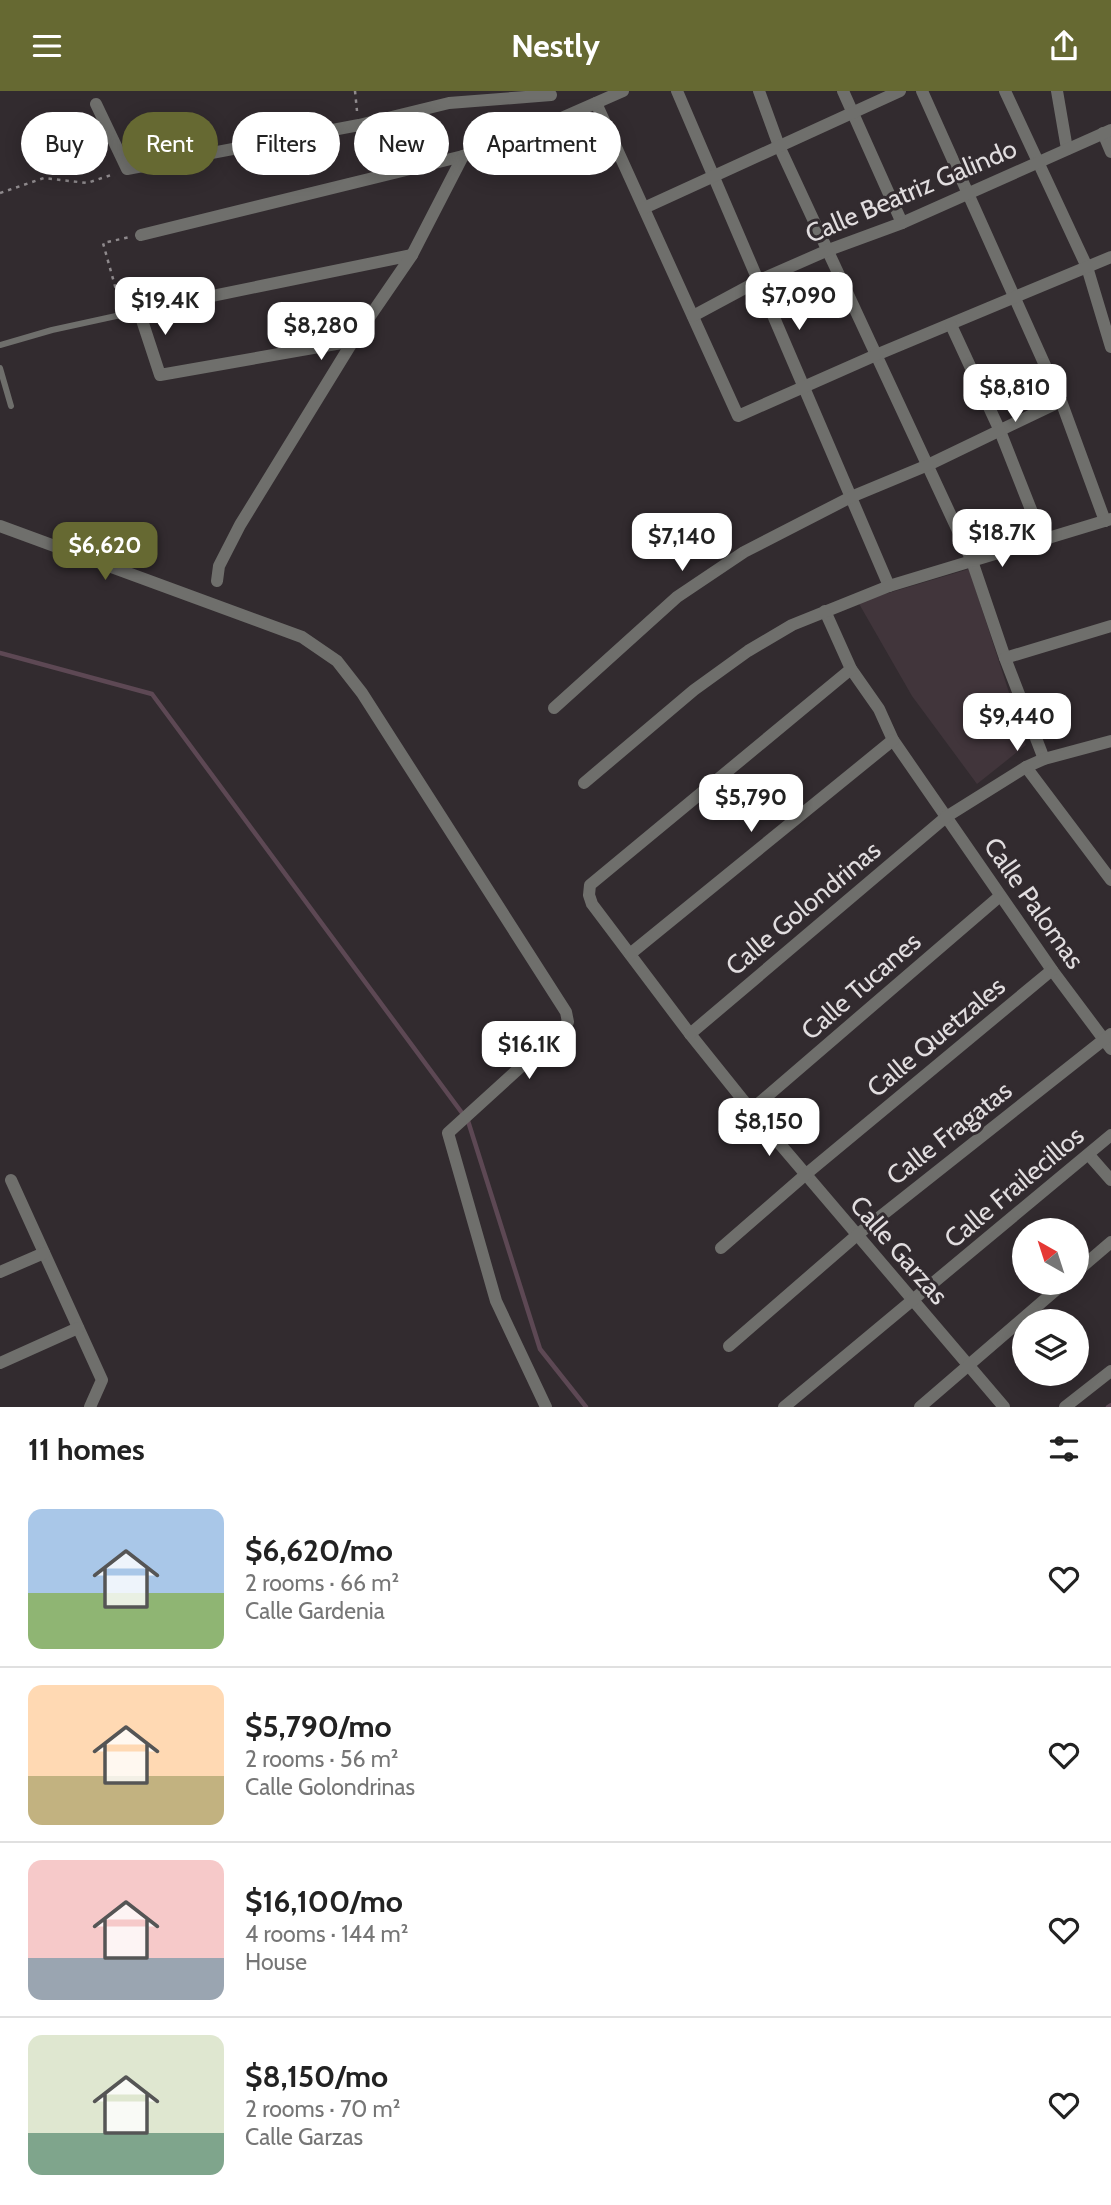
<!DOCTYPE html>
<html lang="en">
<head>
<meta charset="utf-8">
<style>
	:root { --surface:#fff; --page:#f2f2f2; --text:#222; --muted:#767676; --line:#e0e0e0; --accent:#666932 }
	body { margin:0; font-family:Cabin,sans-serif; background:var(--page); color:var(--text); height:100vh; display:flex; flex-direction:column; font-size:26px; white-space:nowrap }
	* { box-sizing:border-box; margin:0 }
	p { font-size:23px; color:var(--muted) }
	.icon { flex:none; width:38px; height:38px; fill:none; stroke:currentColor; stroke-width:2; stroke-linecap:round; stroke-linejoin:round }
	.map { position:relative; height:1316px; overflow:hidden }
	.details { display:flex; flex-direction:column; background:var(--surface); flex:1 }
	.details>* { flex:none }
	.hud { position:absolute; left:21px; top:21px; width:700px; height:63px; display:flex; gap:14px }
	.needle { width:46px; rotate:321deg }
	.controls { position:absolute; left:1012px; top:1127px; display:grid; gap:14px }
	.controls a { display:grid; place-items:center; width:77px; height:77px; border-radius:50%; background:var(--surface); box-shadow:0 4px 18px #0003; font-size:35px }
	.price { position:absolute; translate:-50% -60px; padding:0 16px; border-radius:14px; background:#fff; color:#222; font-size:23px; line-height:46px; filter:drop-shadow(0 2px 4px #0008) }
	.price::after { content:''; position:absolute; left:50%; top:42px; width:21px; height:16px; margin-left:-10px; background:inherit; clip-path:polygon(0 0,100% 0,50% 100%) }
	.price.selected { background:var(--accent); color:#fff }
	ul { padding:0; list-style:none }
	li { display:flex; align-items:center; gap:21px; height:175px; padding:0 28px }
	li+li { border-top:2px solid var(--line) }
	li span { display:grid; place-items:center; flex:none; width:196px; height:140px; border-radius:14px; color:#555 }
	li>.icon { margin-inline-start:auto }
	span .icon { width:84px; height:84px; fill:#fffc; stroke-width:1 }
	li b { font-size:30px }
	h2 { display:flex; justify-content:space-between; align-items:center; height:84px; padding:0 28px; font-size:30px }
	.tag { padding:0 24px; border-radius:32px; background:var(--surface); box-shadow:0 4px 18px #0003; font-size:24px; line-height:63px }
	.tag.selected { background:var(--accent); color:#fff }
	header { display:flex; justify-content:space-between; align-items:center; height:91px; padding:0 28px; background:var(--accent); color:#fff; font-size:32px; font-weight:700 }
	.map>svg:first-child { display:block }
	.built { fill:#41353b }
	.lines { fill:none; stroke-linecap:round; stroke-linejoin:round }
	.stream { stroke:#5d4854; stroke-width:4.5 }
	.path { stroke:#8f8a8d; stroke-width:2.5; stroke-dasharray:3.5 5; stroke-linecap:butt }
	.lane { stroke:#6f6f6c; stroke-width:6 }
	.street { stroke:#6f6f6c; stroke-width:12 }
	.labels { text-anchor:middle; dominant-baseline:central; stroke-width:6; stroke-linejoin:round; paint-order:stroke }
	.street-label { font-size:26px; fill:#e1dddf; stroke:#322b2f }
</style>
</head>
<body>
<header><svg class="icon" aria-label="menu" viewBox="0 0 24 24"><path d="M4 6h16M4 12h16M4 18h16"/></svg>Nestly<svg class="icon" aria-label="share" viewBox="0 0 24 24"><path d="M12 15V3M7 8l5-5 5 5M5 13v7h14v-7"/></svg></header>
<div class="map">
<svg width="1111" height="1316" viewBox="0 0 1111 1316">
	<rect width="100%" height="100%" fill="#322b2f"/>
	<!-- built -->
	<path class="built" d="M 969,478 L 1026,654 L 977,693 L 912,605 L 858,511 Z"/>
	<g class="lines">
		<!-- stream -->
		<g class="stream">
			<path d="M 0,562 L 152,603 L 468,1030 L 540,1258 L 586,1316"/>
			<path d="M 1108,1316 L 1111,1314"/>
		</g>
		<!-- path -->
		<g class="path">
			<path d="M 355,0 L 357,20"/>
			<path d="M 0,102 L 44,87 L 87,92 L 114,83"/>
			<path d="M 120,213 L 103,152 L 130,146"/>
		</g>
		<!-- lane -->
		<g class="lane">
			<path d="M 0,254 L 52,239 L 139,220"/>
			<path d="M 0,277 L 11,315"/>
		</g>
		<!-- street -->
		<g class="street">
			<path d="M 677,0 L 889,495"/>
			<path d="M 759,0 L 779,55 L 972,470 L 1005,567 L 1044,668"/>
			<path d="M 843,0 L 902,132"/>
			<path d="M 922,0 L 1061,310 L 1105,430"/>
			<path d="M 1005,0 L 1087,176 L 1111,256"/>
			<path d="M 1057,0 L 1067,58"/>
			<path d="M 596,12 L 738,325 L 876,264 L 1111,166"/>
			<path d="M 96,13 L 127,78 L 359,34 L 449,12 L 551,4"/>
			<path d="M 1103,42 L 1111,61"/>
			<path d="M 644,117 L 900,0"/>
			<path d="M 141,144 L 463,65 L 557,29 L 623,0"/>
			<path d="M 693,225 L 760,189 L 826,160 L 902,132 L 1111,39"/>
			<path d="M 951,234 L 1000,340 L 1043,449"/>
			<path d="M 353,250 L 160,284 L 139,220 L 412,164"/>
			<path d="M 0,435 L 302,546 L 337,570 L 362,602 L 566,921 L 568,931 L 560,940 L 448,1042 L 496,1210 L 546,1316"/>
			<path d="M 217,490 L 219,475 L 240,434 L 353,250 L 412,164 L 463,65"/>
			<path d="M 825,520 L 851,578 L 879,618 L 893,649 L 1052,879 L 1111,958"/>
			<path d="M 1005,567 L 1111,535"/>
			<path d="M 851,578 L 590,794 L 589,804 L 592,813 L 690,943 L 751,1019 L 1004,1316"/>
			<path d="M 554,617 L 677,506 L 744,461 L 851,406 L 928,374 L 1061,310"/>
			<path d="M 1026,676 L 1111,789"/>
			<path d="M 584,692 L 694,599 L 748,560 L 792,534 L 889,495 L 1111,428"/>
			<path d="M 630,863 L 893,649"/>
			<path d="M 690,943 L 946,726 L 1026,676 L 1044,668 L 1111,650"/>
			<path d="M 751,1019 L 1000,805"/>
			<path d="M 1089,1064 L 1111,1089"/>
			<path d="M 11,1089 L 102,1289 L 90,1316"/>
			<path d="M 721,1157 L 805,1084 L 1052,879"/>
			<path d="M 0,1181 L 44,1162"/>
			<path d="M 1076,1181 L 1111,1151"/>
			<path d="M 729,1255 L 857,1144 L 1111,943"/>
			<path d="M 0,1272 L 78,1237"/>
			<path d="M 784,1316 L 1111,1044"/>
			<path d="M 920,1316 L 1064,1192"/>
			<path d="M 1065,1316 L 1111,1280"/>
		</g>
	</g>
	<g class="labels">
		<!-- street labels -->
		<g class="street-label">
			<text transform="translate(911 100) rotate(-23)">Calle Beatriz Galindo</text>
			<text transform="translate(1034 812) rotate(55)">Calle Palomas</text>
			<text transform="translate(803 817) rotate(-40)">Calle Golondrinas</text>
			<text transform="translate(861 895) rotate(-41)">Calle Tucanes</text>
			<text transform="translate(936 946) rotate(-40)">Calle Quetzales</text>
			<text transform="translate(949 1042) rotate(-38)">Calle Fragatas</text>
			<text transform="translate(1014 1096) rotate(-40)">Calle Frailecillos</text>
			<text transform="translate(899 1159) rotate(49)">Calle Garzas</text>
		</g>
	</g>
</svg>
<div class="controls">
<a><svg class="needle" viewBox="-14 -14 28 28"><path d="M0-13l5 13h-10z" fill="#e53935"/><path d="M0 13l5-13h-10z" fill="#767676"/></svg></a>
<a><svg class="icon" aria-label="layers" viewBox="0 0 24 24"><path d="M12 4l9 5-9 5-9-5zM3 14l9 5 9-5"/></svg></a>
</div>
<b class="price" style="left:799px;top:241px">$7,090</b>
<b class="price" style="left:165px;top:246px">$19.4K</b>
<b class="price" style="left:321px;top:271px">$8,280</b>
<b class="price" style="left:1015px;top:333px">$8,810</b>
<b class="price" style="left:1002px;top:478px">$18.7K</b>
<b class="price" style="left:682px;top:482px">$7,140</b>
<b class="price selected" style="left:105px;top:491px">$6,620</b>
<b class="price" style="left:1017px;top:662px">$9,440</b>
<b class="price" style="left:751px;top:743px">$5,790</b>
<b class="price" style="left:529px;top:990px">$16.1K</b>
<b class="price" style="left:769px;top:1067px">$8,150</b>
<div class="hud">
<a class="tag">Buy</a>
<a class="tag selected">Rent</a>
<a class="tag">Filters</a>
<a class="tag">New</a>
<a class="tag">Apartment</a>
</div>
</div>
<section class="details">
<h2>11 homes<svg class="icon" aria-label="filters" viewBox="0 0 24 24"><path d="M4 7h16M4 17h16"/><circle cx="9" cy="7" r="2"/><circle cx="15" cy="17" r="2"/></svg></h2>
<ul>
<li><span style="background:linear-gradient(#a9c7e8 60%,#8fb573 0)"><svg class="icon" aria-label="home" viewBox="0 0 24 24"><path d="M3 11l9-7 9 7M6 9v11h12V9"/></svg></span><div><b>$6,620/mo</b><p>2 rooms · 66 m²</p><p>Calle Gardenia</p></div><svg class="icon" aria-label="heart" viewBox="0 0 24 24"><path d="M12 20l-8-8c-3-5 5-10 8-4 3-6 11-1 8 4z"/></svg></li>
<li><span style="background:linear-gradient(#ffd9b3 65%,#c2b280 0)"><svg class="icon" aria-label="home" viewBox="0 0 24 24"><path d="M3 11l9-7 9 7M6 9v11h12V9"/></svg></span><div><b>$5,790/mo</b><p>2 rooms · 56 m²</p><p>Calle Golondrinas</p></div><svg class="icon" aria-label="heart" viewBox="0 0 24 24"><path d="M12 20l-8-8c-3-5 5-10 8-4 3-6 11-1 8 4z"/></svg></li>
<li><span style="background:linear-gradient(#f6c9c9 70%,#9aa5b1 0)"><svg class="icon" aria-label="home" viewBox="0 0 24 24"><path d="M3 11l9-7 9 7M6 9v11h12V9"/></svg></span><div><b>$16,100/mo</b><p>4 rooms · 144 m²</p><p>House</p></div><svg class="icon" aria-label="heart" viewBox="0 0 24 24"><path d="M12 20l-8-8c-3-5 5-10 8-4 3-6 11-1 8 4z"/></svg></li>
<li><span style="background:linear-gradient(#dfe7d0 70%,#7fa58c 0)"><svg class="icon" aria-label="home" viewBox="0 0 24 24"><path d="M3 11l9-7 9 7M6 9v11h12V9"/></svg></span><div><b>$8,150/mo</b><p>2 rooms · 70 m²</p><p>Calle Garzas</p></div><svg class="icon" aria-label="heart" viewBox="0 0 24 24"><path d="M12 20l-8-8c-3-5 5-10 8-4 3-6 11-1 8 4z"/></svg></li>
</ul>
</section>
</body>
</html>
